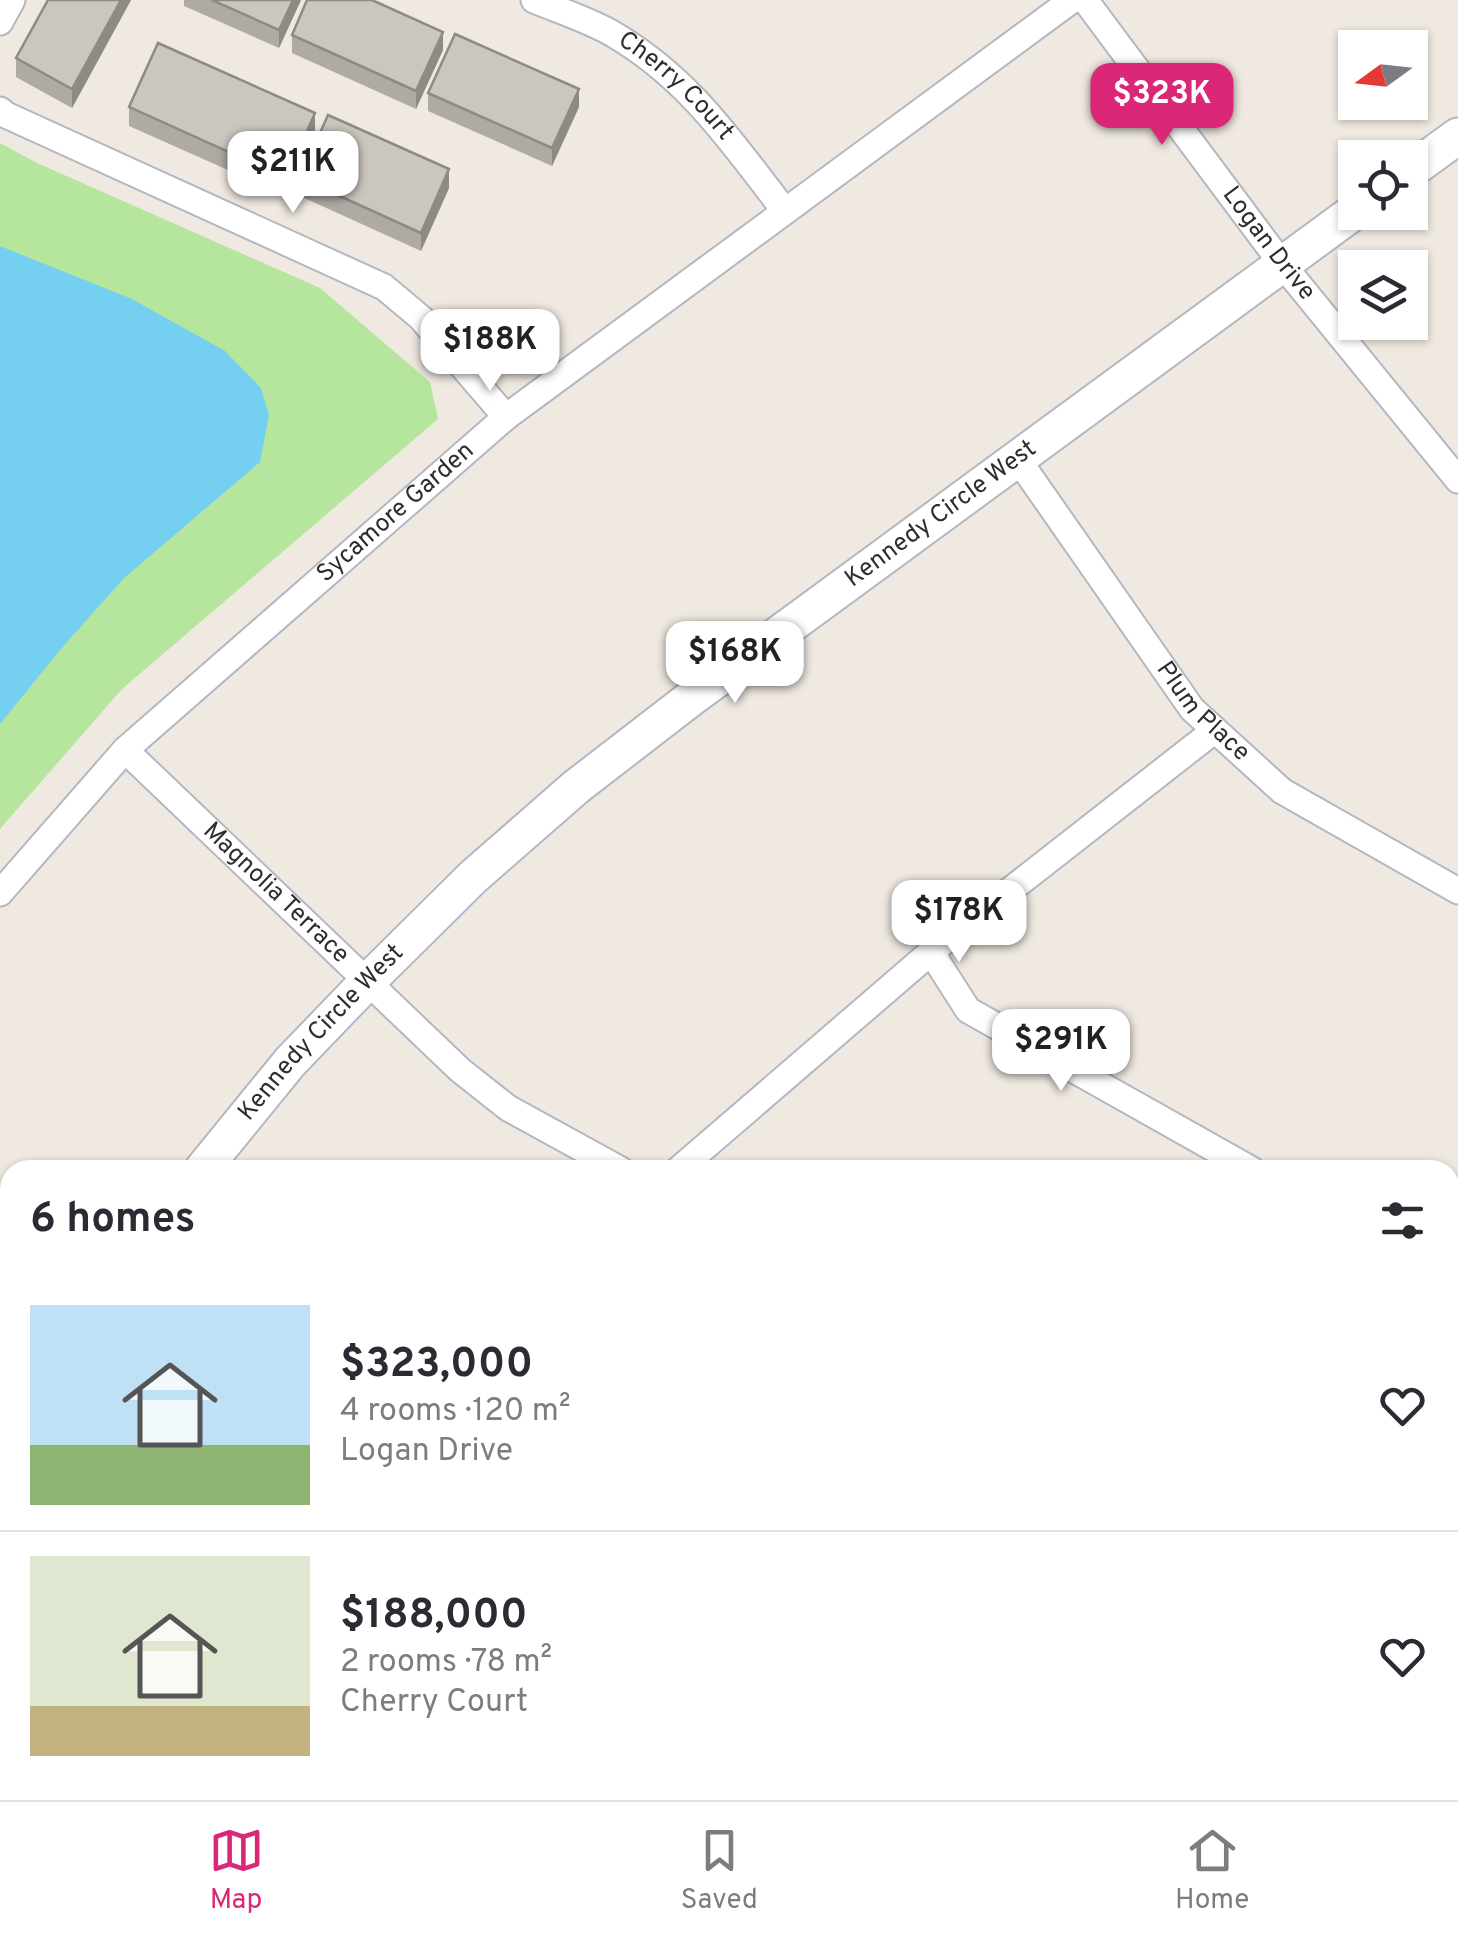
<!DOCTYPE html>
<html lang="en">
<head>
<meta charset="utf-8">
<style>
	:root { --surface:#fff; --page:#f2f2f3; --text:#2b2b33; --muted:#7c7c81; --line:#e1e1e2; --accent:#db2777 }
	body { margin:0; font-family:Overpass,sans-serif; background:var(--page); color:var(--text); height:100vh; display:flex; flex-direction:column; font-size:38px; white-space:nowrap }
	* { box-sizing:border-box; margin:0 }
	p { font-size:32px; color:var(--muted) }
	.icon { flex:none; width:55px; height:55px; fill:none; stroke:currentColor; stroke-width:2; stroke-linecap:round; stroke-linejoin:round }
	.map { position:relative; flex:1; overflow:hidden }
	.panel { position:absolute; left:0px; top:1160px; width:1460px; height:640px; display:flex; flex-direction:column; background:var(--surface); border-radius:30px 30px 0 0; box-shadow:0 2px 8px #0004 }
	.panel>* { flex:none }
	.needle { width:65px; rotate:255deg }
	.tools { position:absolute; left:1338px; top:30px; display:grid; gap:20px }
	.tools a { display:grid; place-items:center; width:90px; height:90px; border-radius:0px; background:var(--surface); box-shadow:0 2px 8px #0004; font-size:50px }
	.price { position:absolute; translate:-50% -85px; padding:0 22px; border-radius:20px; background:#fff; color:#222; font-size:32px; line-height:65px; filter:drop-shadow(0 2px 5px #0008) }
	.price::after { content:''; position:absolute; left:50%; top:60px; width:30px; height:22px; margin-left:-15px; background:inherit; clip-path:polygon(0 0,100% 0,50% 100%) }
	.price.selected { background:var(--accent); color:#fff }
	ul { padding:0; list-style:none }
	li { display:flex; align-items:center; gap:30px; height:250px; padding:0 30px }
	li+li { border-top:2px solid var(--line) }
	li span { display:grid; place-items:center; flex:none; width:280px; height:200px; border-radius:0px; color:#555 }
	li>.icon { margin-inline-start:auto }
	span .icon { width:120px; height:120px; fill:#fffc; stroke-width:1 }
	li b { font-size:42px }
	h2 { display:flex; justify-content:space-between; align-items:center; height:120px; padding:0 30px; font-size:42px }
	.tab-bar { display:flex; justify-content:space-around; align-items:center; height:140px; border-top:2px solid var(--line); background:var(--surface); font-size:28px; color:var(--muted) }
	.tab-bar a { display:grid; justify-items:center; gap:5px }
	.tab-bar .selected { color:var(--accent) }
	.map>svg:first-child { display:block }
	.education { fill:#f0e6d1 }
	.green { fill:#b6e59e }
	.water { fill:#75cff0 }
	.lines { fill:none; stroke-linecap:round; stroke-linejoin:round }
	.stream { stroke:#75cff0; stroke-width:10 }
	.lane-casing { stroke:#b4b7c1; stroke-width:16 }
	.street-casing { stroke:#b4b7c1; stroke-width:29 }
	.secondary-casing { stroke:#b4b7c1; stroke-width:39 }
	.path { stroke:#c9c9c9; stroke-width:6; stroke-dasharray:8 5; stroke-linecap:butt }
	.lane { stroke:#fff; stroke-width:12 }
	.street { stroke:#fff; stroke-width:25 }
	.secondary { stroke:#fff; stroke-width:35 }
	.wall { fill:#afaba4 }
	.shaded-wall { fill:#8e8b86 }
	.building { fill:#cbc7bf; stroke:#8e8b86; stroke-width:2.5 }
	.labels { text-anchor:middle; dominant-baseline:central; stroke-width:8; stroke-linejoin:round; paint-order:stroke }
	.street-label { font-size:25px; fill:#2e2e2e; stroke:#fff }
</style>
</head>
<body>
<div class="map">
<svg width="1458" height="1800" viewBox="0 0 1458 1800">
	<rect width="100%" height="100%" fill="#efe9e1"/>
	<!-- education -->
	<path class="education" d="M 10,1553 L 10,1790 L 416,1790 L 414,1800 L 0,1800 L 0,1572 Z"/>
	<!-- green -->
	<g class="green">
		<path d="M 0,143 L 37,163 L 320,288 L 430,382 L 438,419 L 122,689 L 0,829 Z"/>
		<path d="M 1458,1472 L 1458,1800 L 1324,1800 L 1328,1790 L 1450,1790 L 1450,1474 Z"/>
	</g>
	<!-- water -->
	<path class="water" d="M 0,246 L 132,299 L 225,351 L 261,388 L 269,415 L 260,462 L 123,579 L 60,650 L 0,724 Z"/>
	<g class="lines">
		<!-- stream -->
		<g class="stream">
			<path d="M 1450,1716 L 1458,1704"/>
			<path d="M 1394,1800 L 1401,1790"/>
		</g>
		<defs>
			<path id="lane" d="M 0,1484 L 10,1489"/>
			<g id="street">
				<path id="s1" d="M 534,0 C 560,11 589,20 613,34 C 690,79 732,143 785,211"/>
				<path id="s2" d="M 1085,0 L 1282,264 L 1458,480"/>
				<path d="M 0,22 L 12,0"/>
				<path d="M 0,110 L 6,115 L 384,287 L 421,318 L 506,417"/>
				<path id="s3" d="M 1017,458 L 1192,709 L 1282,791 L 1458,891"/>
				<path id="s4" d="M 125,750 L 460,1070 L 508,1108 L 621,1170"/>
				<path id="s5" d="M 0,893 L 125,750 L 506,417 L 1072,0"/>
				<path d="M 931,952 L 968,1010 L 1252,1170"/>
				<path d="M 678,1170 L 931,952 L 1215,730"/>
				<path d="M 1450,1281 L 1458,1285"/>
			</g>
			<g id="secondary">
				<path d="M 1410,171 L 1458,136"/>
				<path id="s6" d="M 202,1170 L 290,1062 L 367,982 L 473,877 L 576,787 L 690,699 L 1355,211"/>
				<path d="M 0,1455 L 10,1439"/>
			</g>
		</defs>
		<!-- lane casing -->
		<use href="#lane" class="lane-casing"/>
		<!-- street casing -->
		<use href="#street" class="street-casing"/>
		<!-- secondary casing -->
		<use href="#secondary" class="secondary-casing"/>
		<!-- path -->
		<g class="path">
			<path d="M 964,1800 L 965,1790"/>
			<path d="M 1248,1800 L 1252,1790"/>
		</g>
		<!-- lane -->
		<use href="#lane" class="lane"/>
		<!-- street -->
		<use href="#street" class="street"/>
		<!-- secondary -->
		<use href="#secondary" class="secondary"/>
	</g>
	<!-- wall -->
	<g class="wall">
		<path d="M 131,0 L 72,108 L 16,77 L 16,58 Z"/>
		<path d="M 184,0 L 301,0 L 279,48 L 184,6 Z"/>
		<path d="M 292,35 L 443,50 L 416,109 L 292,53 Z"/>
		<path d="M 428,93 L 579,107 L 552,166 L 428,111 Z"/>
		<path d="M 129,107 L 315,131 L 286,196 L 129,126 Z"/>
		<path d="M 300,178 L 449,188 L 421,251 L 300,196 Z"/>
	</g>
	<!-- shaded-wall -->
	<g class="shaded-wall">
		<path d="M 121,0 L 131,0 L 72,108 L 72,89 Z"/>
		<path d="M 293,0 L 301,0 L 279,48 L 279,30 Z"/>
		<path d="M 443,32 L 443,50 L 416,109 L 416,91 Z"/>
		<path d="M 579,89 L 579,107 L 552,166 L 552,148 Z"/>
		<path d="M 315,113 L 315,131 L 286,196 L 286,178 Z"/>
		<path d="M 449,169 L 449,188 L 421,251 L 421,233 Z"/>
		<path d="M 37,1790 L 46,1790 L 41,1800 L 32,1800 Z"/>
	</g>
	<!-- building -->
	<g class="building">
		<path d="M 48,0 L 121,0 L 72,89 L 16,58 Z"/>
		<path d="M 212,0 L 293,0 L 279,30 Z"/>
		<path d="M 307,0 L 372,0 L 443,32 L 416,91 L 292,35 Z"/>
		<path d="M 455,34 L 579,89 L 552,148 L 428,93 Z"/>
		<path d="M 158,43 L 315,113 L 286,178 L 129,107 Z"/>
		<path d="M 328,115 L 449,169 L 421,233 L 300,178 Z"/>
		<path d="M 0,1731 L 10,1736 L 10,1790 L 37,1790 L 32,1800 L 0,1800 Z"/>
	</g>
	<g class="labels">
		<!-- street labels -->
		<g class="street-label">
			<text stroke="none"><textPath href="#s1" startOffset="168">Cherry Court</textPath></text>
			<text stroke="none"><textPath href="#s2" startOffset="305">Logan Drive</textPath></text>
			<text stroke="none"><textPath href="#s5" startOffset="550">Sycamore Garden</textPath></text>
			<text stroke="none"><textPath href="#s6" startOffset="992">Kennedy Circle West</textPath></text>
			<text stroke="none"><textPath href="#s3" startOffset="315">Plum Place</textPath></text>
			<text stroke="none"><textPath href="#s4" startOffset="208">Magnolia Terrace</textPath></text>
			<text stroke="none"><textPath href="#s6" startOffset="182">Kennedy Circle West</textPath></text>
		</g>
	</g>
</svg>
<div class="tools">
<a><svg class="needle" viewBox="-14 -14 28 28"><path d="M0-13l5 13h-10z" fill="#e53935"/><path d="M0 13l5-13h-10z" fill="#7c7c81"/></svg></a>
<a><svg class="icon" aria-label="locate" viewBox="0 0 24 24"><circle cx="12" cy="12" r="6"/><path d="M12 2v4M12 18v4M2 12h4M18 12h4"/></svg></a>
<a><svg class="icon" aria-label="layers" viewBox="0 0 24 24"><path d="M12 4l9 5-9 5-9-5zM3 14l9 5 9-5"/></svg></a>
</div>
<b class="price selected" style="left:1162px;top:148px">$323K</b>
<b class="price" style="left:293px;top:216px">$211K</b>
<b class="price" style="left:490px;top:394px">$188K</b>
<b class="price" style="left:735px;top:706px">$168K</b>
<b class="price" style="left:959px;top:965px">$178K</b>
<b class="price" style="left:1061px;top:1094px">$291K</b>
<section class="panel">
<h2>6 homes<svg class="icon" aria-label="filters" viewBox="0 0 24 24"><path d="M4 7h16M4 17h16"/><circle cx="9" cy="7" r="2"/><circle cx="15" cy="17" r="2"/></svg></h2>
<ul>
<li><span style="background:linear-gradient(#bfe0f5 70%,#8fb573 0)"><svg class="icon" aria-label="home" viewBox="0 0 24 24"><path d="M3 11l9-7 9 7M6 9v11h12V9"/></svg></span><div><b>$323,000</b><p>4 rooms · 120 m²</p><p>Logan Drive</p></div><svg class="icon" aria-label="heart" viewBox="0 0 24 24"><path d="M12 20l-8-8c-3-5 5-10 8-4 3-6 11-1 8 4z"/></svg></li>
<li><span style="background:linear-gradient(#dfe7d0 75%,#c2b280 0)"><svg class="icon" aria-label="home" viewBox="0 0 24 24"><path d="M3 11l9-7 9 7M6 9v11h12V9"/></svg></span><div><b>$188,000</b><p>2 rooms · 78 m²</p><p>Cherry Court</p></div><svg class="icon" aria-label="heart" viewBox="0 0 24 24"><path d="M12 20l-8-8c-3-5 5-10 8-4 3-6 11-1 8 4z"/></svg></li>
</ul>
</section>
</div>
<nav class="tab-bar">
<a class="selected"><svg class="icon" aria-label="map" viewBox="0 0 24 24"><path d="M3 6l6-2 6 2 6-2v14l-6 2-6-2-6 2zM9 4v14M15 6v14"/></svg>Map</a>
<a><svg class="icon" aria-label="saved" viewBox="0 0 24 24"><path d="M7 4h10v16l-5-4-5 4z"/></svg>Saved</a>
<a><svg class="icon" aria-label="home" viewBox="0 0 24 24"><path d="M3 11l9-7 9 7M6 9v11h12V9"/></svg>Home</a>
</nav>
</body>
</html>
